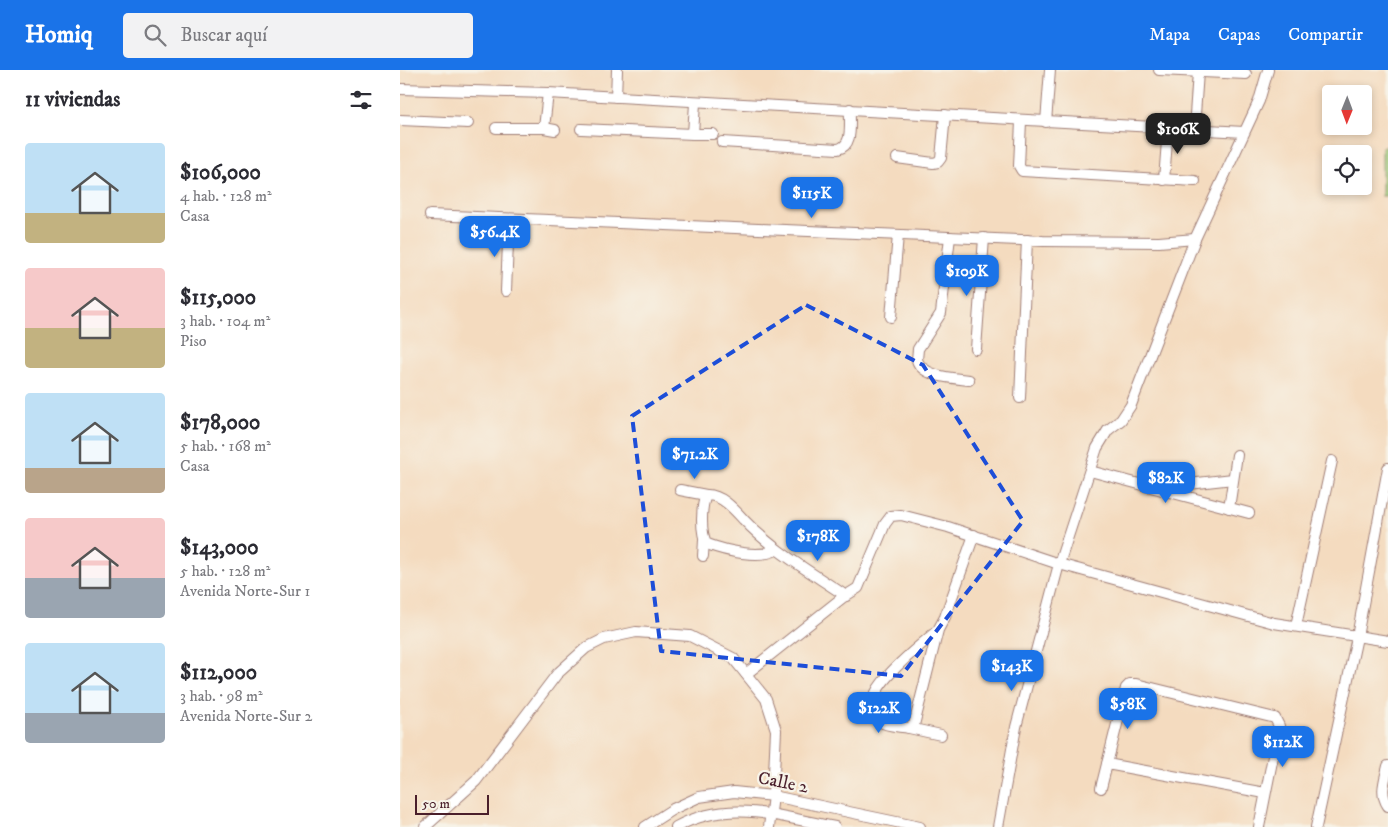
<!DOCTYPE html>
<html lang="es">
<head>
<meta charset="utf-8">
<style>
	:root { --surface:#fff; --page:#f2f2f3; --text:#2b2b33; --muted:#7c7c81; --accent:#1a73e8 }
	body { margin:0; font-family:"IM FELL DW Pica",serif; background:var(--page); color:var(--text); height:100vh; display:flex; flex-direction:column; font-size:19px; white-space:nowrap }
	* { box-sizing:border-box; margin:0 }
	p { font-size:16px; color:var(--muted) }
	.icon { flex:none; width:28px; height:28px; fill:none; stroke:currentColor; stroke-width:2; stroke-linecap:round; stroke-linejoin:round }
	.map { position:relative; flex:1; overflow:hidden }
	.side { display:flex; flex-direction:column; background:var(--surface); width:400px }
	.side>* { flex:none }
	.needle { width:32px; rotate:181deg }
	.controls { position:absolute; left:922px; top:15px; display:grid; gap:10px }
	.controls a { display:grid; place-items:center; width:50px; height:50px; border-radius:5px; background:var(--surface); box-shadow:0 2px 8px #0003; font-size:25px }
	.scale { position:absolute; left:15px; bottom:12px; width:74px; box-sizing:border-box; padding-left:5px; border:2px solid #4a1f2b; border-top:0; font-size:14px; line-height:18px; white-space:nowrap; color:#4a1f2b; -webkit-text-stroke:4px #f7f3e8; paint-order:stroke }
	.price { position:absolute; translate:-50% -42px; padding:0 11px; border-radius:10px; background:var(--accent); color:#fff; font-size:16px; line-height:32px; filter:drop-shadow(0 1px 2px #0008) }
	.price::after { content:''; position:absolute; left:50%; top:30px; width:15px; height:11px; margin-left:-8px; background:inherit; clip-path:polygon(0 0,100% 0,50% 100%) }
	.price.current { background:#222; color:#fff }
	ul { padding:0; list-style:none }
	li { display:flex; align-items:center; gap:15px; height:125px; padding:0 25px }
	li span { display:grid; place-items:center; flex:none; width:140px; height:100px; border-radius:5px; color:#555 }
	li>.icon { margin-inline-start:auto }
	span .icon { width:60px; height:60px; fill:#fffc; stroke-width:1 }
	li b { font-size:21px }
	h2 { display:flex; justify-content:space-between; align-items:center; height:60px; padding:0 25px; font-size:21px }
	header { display:flex; align-items:center; gap:30px; box-sizing:border-box; height:70px; padding:0 25px; background:var(--accent); color:#fff }
	header strong { font-size:24px }
	nav { display:flex; gap:28px; margin-inline-start:auto; font-size:18px }
	.search { width:350px; height:45px; background:var(--page); display:flex; align-items:center; gap:12px; box-sizing:border-box; padding:0 18px; border-radius:5px; color:var(--muted); font-size:19px }
	main { display:flex; flex:1; min-height:0 }
	.map>svg:first-child { display:block }
	.green { fill:#99c674; stroke:#727250 }
	.lines { fill:none; stroke-linecap:round; stroke-linejoin:round }
	.minor-casing { stroke:#9f7d75; stroke-width:12 }
	.minor { stroke:#fff; stroke-width:10 }
	.marked { fill:none; stroke:#1d4ed8; stroke-width:4; stroke-dasharray:10 6; stroke-linejoin:round }
	.labels { text-anchor:middle; dominant-baseline:central; stroke-width:4.5; stroke-linejoin:round; paint-order:stroke }
	.street-label { font-size:18px; fill:#4a1f2b; stroke:#f7f3e8 }
</style>
</head>
<body>
<header>
<strong>Homiq</strong>
<div class="search"><svg class="icon" aria-label="search" viewBox="0 0 24 24"><circle cx="10" cy="10" r="6"/><path d="M15 15l6 6"/></svg>Buscar aquí</div>
<nav><a>Mapa</a><a>Capas</a><a>Compartir</a></nav>
</header>
<main>
<section class="side">
<h2>11 viviendas<svg class="icon" aria-label="filters" viewBox="0 0 24 24"><path d="M4 7h16M4 17h16"/><circle cx="9" cy="7" r="2"/><circle cx="15" cy="17" r="2"/></svg></h2>
<ul>
<li><span style="background:linear-gradient(#bfe0f5 70%,#c2b280 0)"><svg class="icon" aria-label="home" viewBox="0 0 24 24"><path d="M3 11l9-7 9 7M6 9v11h12V9"/></svg></span><div><b>$106,000</b><p>4 hab. · 128 m²</p><p>Casa</p></div></li>
<li><span style="background:linear-gradient(#f6c9c9 60%,#c2b280 0)"><svg class="icon" aria-label="home" viewBox="0 0 24 24"><path d="M3 11l9-7 9 7M6 9v11h12V9"/></svg></span><div><b>$115,000</b><p>3 hab. · 104 m²</p><p>Piso</p></div></li>
<li><span style="background:linear-gradient(#bfe0f5 75%,#b9a48a 0)"><svg class="icon" aria-label="home" viewBox="0 0 24 24"><path d="M3 11l9-7 9 7M6 9v11h12V9"/></svg></span><div><b>$178,000</b><p>5 hab. · 168 m²</p><p>Casa</p></div></li>
<li><span style="background:linear-gradient(#f6c9c9 60%,#9aa5b1 0)"><svg class="icon" aria-label="home" viewBox="0 0 24 24"><path d="M3 11l9-7 9 7M6 9v11h12V9"/></svg></span><div><b>$143,000</b><p>5 hab. · 128 m²</p><p>Avenida Norte-Sur 1</p></div></li>
<li><span style="background:linear-gradient(#bfe0f5 70%,#9aa5b1 0)"><svg class="icon" aria-label="home" viewBox="0 0 24 24"><path d="M3 11l9-7 9 7M6 9v11h12V9"/></svg></span><div><b>$112,000</b><p>3 hab. · 98 m²</p><p>Avenida Norte-Sur 2</p></div></li>
</ul>
</section>
<div class="map">
<svg width="988" height="757" viewBox="0 0 988 757">
	<rect width="100%" height="100%" fill="#f7f3e8"/>
	<filter id="ink" filterUnits="userSpaceOnUse"><feTurbulence type="fractalNoise" baseFrequency=".02" numOctaves="2"/><feDisplacementMap in="SourceGraphic" scale="10" xChannelSelector="R" yChannelSelector="G"/><feConvolveMatrix kernelMatrix="1 2 1 2 8 2 1 2 1" color-interpolation-filters="sRGB"/></filter>
	<filter id="wash" filterUnits="userSpaceOnUse"><feTurbulence type="fractalNoise" baseFrequency=".0096" numOctaves="4" result="noise"/><feDisplacementMap in="SourceGraphic" scale="20" xChannelSelector="R" yChannelSelector="G"/><feGaussianBlur stdDeviation="1.12" result="paint"/><feColorMatrix in="noise" values="0 0 0 0 0 0 0 0 0 0 0 0 0 0 0 0 0 1.4 0 .05"/><feComposite in="paint" operator="in"/></filter>
	<g filter="url(#wash)">
		<rect width="100%" height="100%" fill="#f4dbbf"/>
		<!-- green -->
		<rect class="green" x="982" y="77" width="6" height="49"/>
	</g>
	<g filter="url(#ink)">
		<g class="lines">
			<defs>
				<g id="minor">
					<path d="M 759,0 L 846,4"/>
					<path d="M 868,0 L 859,31 L 795,169 L 731,335 L 721,350 L 708,360 L 697,378 L 659,494 L 874,553 L 988,571"/>
					<path d="M 0,19 L 148,23 L 844,62"/>
					<path d="M 216,27 L 217,0"/>
					<path d="M 0,50 L 68,53"/>
					<path d="M 621,51 L 619,96 L 622,101 L 795,111"/>
					<path d="M 646,52 L 650,0"/>
					<path d="M 96,58 L 144,58 L 148,23"/>
					<path d="M 144,58 L 155,60"/>
					<path d="M 181,59 L 293,64 L 295,33"/>
					<path d="M 794,59 L 798,2"/>
					<path d="M 293,64 L 313,64"/>
					<path d="M 322,72 L 438,79 C 454,75 449,54 450,39"/>
					<path d="M 497,88 L 533,93 L 538,92 L 541,88 L 545,45"/>
					<path d="M 764,110 L 768,58"/>
					<path d="M 30,145 L 643,171 L 759,172 L 795,169"/>
					<path d="M 550,167 L 541,243 L 518,279 L 517,290 C 522,307 554,308 569,310"/>
					<path d="M 106,221 L 109,149"/>
					<path d="M 491,247 L 498,165"/>
					<path d="M 576,279 L 584,168"/>
					<path d="M 620,328 L 627,170"/>
					<path d="M 690,401 L 849,443"/>
					<path d="M 762,417 L 833,409"/>
					<path d="M 280,420 L 306,425"/>
					<path d="M 829,438 L 837,385"/>
					<path d="M 376,480 C 359,489 326,481 307,474 C 300,463 301,437 306,425 C 321,424 334,439 344,450 C 373,481 411,502 446,526"/>
					<path d="M 303,486 L 304,470"/>
					<path d="M 896,556 L 932,391"/>
					<path d="M 538,560 C 522,575 449,627 479,651 C 487,657 500,656 509,658 L 514,655 L 538,560 L 545,547 L 574,465"/>
					<path d="M 346,604 L 442,528 L 458,518 L 485,454 L 491,446 L 501,445 L 548,457 L 659,494 L 616,657 L 598,757"/>
					<path d="M 509,658 L 541,665"/>
					<path d="M 988,696 C 985,710 979,723 988,736"/>
					<path d="M 701,718 L 707,694"/>
					<path d="M 25,757 L 76,711 L 157,604 L 186,578 L 204,569 L 236,562 L 290,566 L 333,588 L 366,629 L 376,660 L 373,726 L 369,757"/>
					<path d="M 245,757 L 273,739 L 299,727 L 334,722 L 373,726 L 520,757"/>
					<path d="M 276,757 C 330,728 379,747 435,757"/>
					<path d="M 859,757 L 879,656 L 875,648 L 736,614 L 730,614 L 726,618 L 707,694 L 865,723"/>
					<path d="M 916,757 L 957,567 L 988,398"/>
				</g>
			</defs>
			<!-- minor casing -->
			<use href="#minor" class="minor-casing"/>
			<!-- minor -->
			<use href="#minor" class="minor"/>
		</g>
	</g>
	<!-- marked area -->
	<path class="marked" d="M 406,235 L 523,295 L 623,451 L 501,606 L 261,581 L 232,346 Z"/>
	<g class="labels">
		<!-- street labels -->
		<g class="street-label">
			<text transform="translate(383 713) rotate(11)">Calle 2</text>
		</g>
	</g>
</svg>
<div class="controls">
<a><svg class="needle" viewBox="-14 -14 28 28"><path d="M0-13l5 13h-10z" fill="#e53935"/><path d="M0 13l5-13h-10z" fill="#7c7c81"/></svg></a>
<a><svg class="icon" aria-label="locate" viewBox="0 0 24 24"><circle cx="12" cy="12" r="6"/><path d="M12 2v4M12 18v4M2 12h4M18 12h4"/></svg></a>
</div>
<div class="scale">50 m</div>
<b class="price current" style="left:778px;top:85px">$106K</b>
<b class="price" style="left:412px;top:149px">$115K</b>
<b class="price" style="left:95px;top:188px">$56.4K</b>
<b class="price" style="left:567px;top:227px">$109K</b>
<b class="price" style="left:295px;top:410px">$71.2K</b>
<b class="price" style="left:766px;top:434px">$82K</b>
<b class="price" style="left:418px;top:492px">$178K</b>
<b class="price" style="left:612px;top:622px">$143K</b>
<b class="price" style="left:728px;top:660px">$58K</b>
<b class="price" style="left:479px;top:664px">$122K</b>
<b class="price" style="left:883px;top:698px">$112K</b>
</div>
</main>
</body>
</html>
